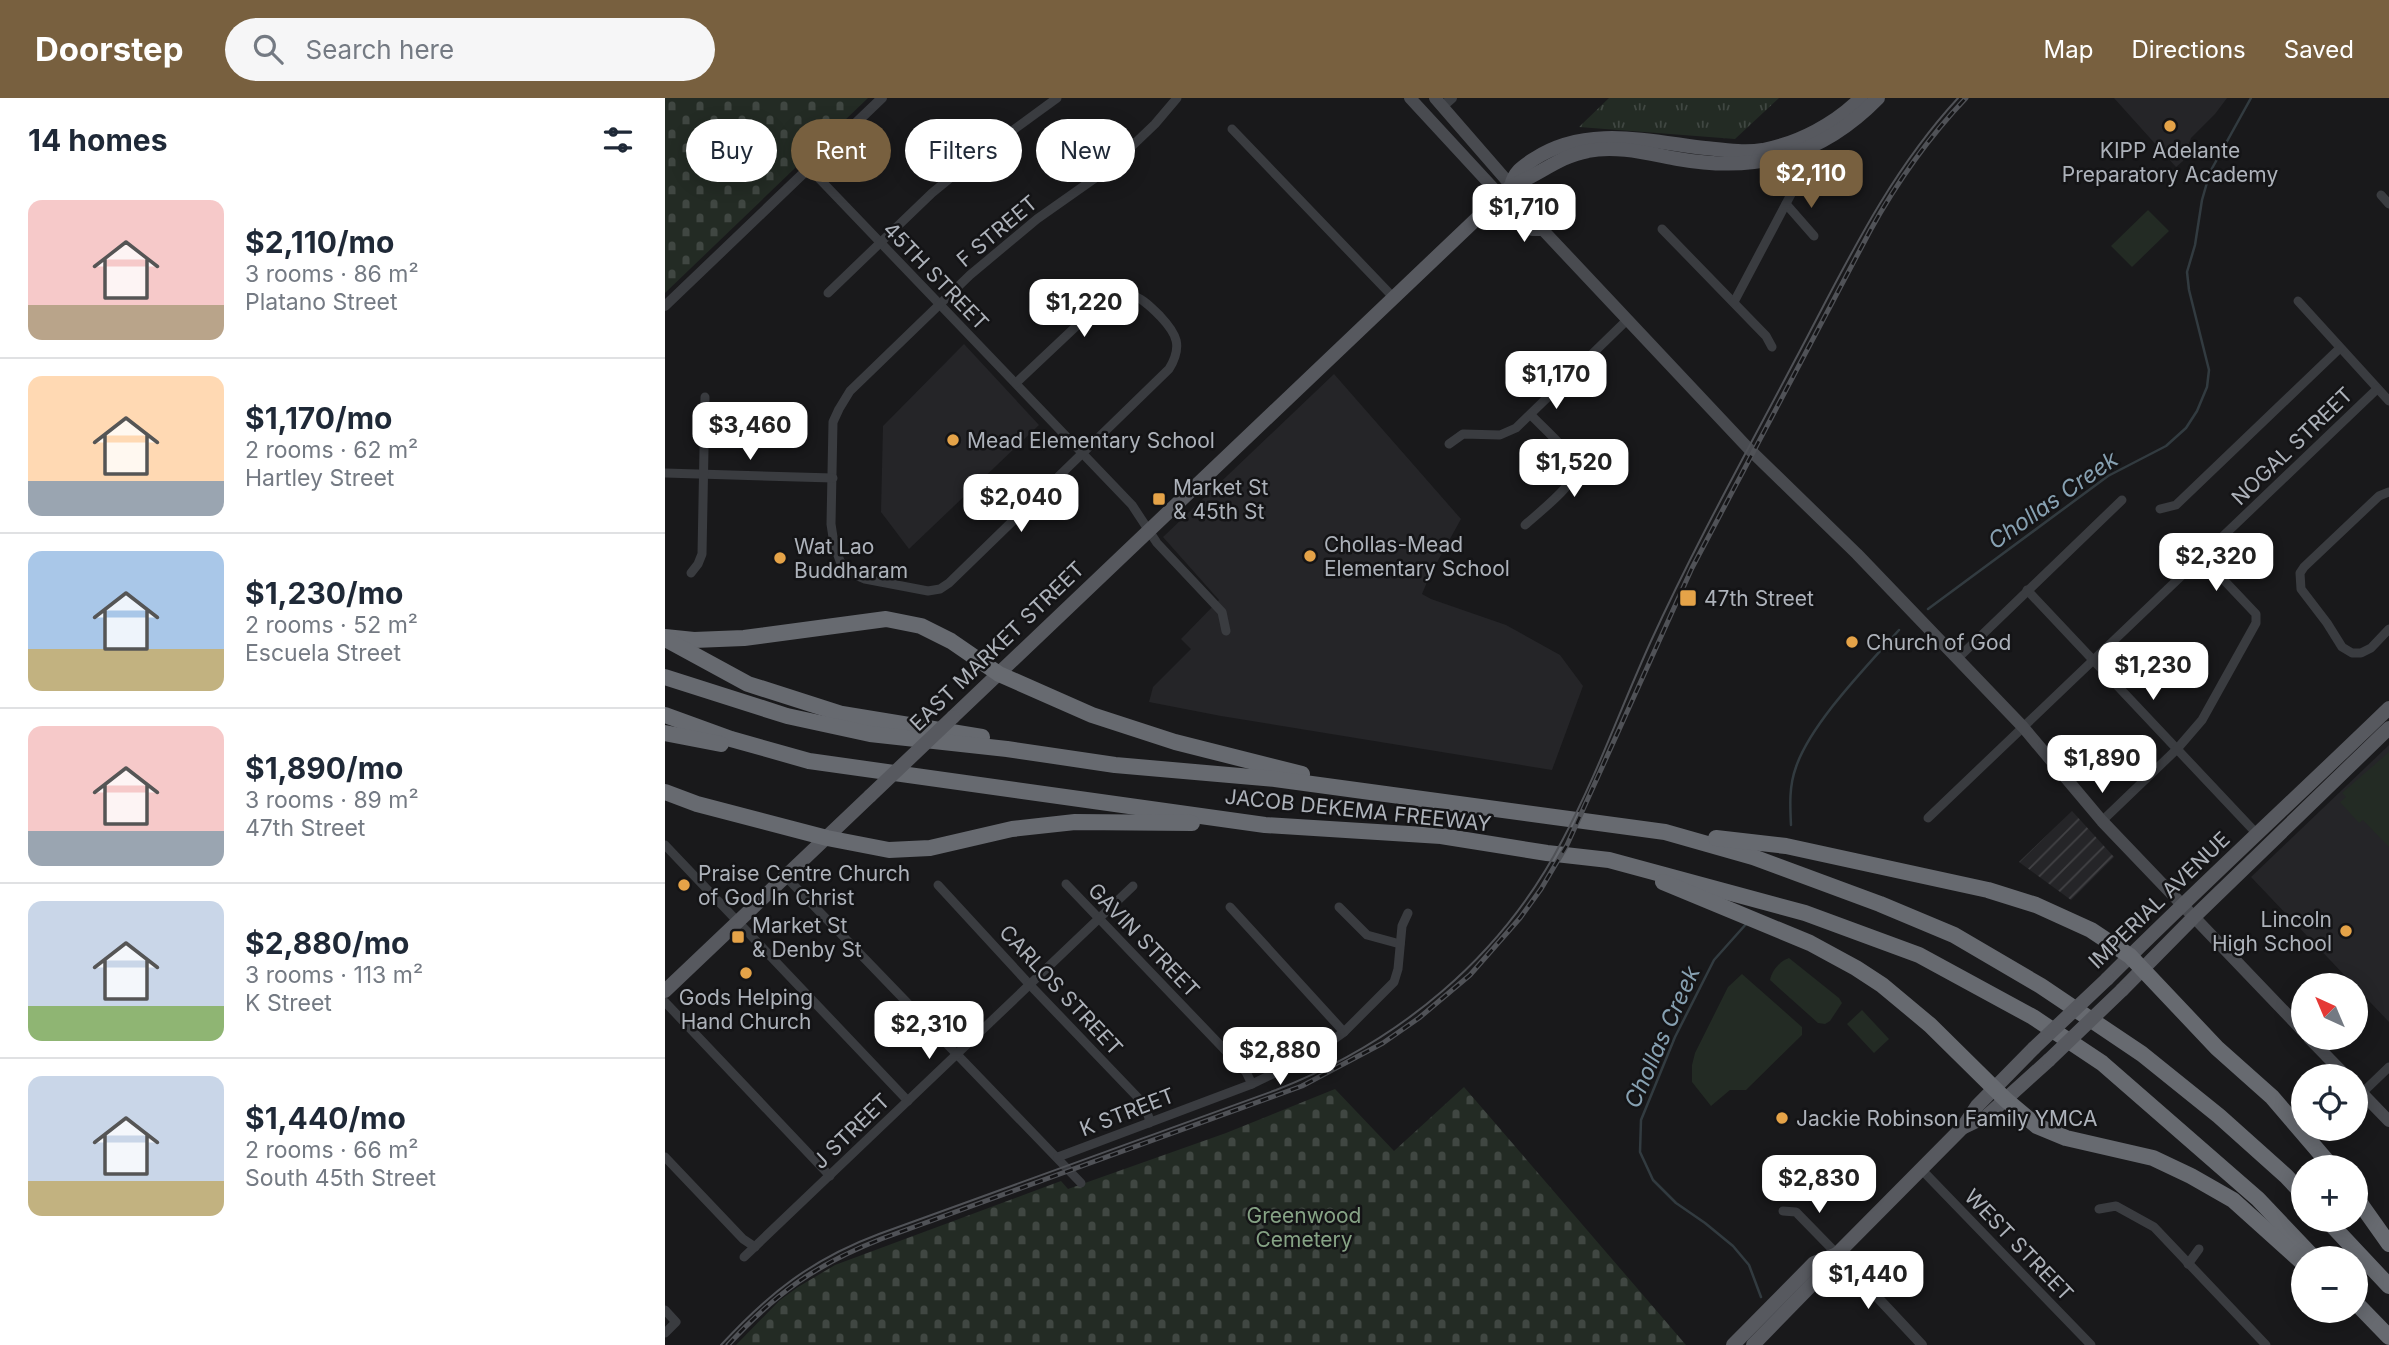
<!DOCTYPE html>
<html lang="en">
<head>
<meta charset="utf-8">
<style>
	:root { --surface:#fff; --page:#f6f6f7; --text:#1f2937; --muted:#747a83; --line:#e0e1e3; --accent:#78603f }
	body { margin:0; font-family:Inter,sans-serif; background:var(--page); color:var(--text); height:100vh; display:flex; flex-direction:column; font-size:26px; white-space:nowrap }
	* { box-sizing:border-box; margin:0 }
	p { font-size:23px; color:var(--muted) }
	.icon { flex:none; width:38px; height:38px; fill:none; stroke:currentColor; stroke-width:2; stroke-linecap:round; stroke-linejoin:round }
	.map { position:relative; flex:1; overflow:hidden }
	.panel { display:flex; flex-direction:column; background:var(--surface); width:665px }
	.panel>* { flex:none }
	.hud { position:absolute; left:21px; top:21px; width:665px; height:63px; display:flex; gap:14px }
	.needle { width:46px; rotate:316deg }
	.buttons { position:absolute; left:1626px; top:875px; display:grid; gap:14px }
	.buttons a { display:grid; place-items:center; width:77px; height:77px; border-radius:50%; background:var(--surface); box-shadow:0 4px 18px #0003; font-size:35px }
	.price { position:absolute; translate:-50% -60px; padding:0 16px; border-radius:14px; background:#fff; color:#222; font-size:23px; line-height:46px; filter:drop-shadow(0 2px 4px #0008) }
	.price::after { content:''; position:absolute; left:50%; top:42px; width:21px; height:16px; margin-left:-10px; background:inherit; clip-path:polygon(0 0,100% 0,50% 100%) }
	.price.active { background:var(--accent); color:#fff }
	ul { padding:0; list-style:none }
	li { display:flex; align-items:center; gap:21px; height:175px; padding:0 28px }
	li+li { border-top:2px solid var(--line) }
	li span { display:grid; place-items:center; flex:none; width:196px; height:140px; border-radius:14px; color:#555 }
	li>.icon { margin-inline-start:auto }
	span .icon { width:84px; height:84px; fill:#fffc; stroke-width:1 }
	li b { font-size:30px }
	h2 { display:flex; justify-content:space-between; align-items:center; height:84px; padding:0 28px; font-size:30px }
	.pill { padding:0 24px; border-radius:32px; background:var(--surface); box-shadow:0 4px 18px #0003; font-size:24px; line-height:63px }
	.pill.active { background:var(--accent); color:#fff }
	header { display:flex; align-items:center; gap:42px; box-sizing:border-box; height:98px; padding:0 35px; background:var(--accent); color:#fff }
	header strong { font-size:33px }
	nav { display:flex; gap:38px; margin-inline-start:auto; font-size:24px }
	.search { width:490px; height:63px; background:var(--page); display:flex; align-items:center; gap:18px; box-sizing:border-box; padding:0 24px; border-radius:38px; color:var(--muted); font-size:26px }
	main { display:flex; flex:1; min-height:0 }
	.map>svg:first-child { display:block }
	.built { fill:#252528 }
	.industrial { fill:url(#industrial-furrows) }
	.grass { fill:url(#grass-tufts) }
	.cemetery { fill:url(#cemetery-stones) }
	.garden { fill:#232b24 }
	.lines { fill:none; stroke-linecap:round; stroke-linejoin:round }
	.stream { stroke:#323b40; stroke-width:2.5 }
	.minor { stroke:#3a3c40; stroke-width:9 }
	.tertiary { stroke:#3a3c40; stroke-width:10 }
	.secondary { stroke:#494b50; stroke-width:12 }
	.primary { stroke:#57595f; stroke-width:14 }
	.motorway { stroke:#676a70; stroke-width:16 }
	.tram { stroke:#505257; stroke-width:2 }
	.rail-casing { stroke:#505257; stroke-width:5 }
	.rail { stroke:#141416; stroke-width:2.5; stroke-dasharray:8; stroke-linecap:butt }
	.primary-bridge { stroke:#57595f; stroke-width:14 }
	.poi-dot { fill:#e5a348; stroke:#141416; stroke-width:2.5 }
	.labels { text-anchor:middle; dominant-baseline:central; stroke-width:5; stroke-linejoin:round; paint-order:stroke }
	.poi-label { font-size:21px; fill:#adb2ba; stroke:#141416; text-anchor:start }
	.street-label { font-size:21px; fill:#adb2ba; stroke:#141416 }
	.park-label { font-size:21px; fill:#86a385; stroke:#141416 }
	.water-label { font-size:23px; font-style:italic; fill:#87a1b2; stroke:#141416 }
</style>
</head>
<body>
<header>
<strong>Doorstep</strong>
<div class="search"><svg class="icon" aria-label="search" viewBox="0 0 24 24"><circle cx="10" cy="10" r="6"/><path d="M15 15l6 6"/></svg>Search here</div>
<nav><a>Map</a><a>Directions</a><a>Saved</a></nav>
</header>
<main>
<section class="panel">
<h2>14 homes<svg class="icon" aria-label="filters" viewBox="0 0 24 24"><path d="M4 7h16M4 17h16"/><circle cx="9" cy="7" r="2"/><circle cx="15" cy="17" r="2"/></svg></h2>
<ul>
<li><span style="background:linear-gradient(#f6c9c9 75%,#b9a48a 0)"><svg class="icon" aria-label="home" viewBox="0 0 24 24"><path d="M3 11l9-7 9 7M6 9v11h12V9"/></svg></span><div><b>$2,110/mo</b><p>3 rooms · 86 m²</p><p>Platano Street</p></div></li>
<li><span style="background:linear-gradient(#ffd9b3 75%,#9aa5b1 0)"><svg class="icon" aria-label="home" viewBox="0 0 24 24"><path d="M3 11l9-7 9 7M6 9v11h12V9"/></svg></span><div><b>$1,170/mo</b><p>2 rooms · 62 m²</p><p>Hartley Street</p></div></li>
<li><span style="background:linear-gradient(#a9c7e8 70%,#c2b280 0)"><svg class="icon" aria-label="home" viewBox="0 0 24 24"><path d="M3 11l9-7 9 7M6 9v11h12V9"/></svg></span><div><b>$1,230/mo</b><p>2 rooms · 52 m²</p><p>Escuela Street</p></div></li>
<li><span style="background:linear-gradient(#f6c9c9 75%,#9aa5b1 0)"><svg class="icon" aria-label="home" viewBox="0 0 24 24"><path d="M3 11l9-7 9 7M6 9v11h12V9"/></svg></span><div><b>$1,890/mo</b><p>3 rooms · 89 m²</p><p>47th Street</p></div></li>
<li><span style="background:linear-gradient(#c9d6e8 75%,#8fb573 0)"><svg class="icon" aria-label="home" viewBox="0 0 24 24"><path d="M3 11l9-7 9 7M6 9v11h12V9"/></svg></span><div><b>$2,880/mo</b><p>3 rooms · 113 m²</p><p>K Street</p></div></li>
<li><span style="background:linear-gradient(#c9d6e8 75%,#c2b280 0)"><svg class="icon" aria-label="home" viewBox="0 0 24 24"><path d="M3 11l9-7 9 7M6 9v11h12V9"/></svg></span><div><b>$1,440/mo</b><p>2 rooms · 66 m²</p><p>South 45th Street</p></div></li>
</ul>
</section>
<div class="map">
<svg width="1724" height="1247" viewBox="0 0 1724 1247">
	<defs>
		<pattern id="industrial-furrows" width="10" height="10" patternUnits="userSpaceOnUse" patternTransform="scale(1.75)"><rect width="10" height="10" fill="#252528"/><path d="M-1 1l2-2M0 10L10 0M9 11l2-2" fill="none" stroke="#424245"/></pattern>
		<pattern id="grass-tufts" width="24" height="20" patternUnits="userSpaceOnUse" patternTransform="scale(1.75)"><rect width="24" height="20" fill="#232b24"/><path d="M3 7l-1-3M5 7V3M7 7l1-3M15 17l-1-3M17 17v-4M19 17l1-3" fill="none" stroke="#404742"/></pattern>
		<pattern id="cemetery-stones" width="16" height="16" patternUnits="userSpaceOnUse" patternTransform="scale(1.75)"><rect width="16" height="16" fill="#232b24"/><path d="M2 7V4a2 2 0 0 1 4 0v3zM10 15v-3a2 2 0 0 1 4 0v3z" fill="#404742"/></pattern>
	</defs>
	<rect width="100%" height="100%" fill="#19191b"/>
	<!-- built -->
	<g class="built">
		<path d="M 1449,0 L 1562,0 L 1550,16 L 1526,40 L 1518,63 L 1511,69 Z"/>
		<path d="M 299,246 L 374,327 L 244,451 L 216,414 L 218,328 Z"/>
		<path d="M 669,276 L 796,421 L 765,477 L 757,496 L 766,501 L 841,527 L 895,557 L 918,588 L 887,672 L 556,618 L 484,604 L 488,589 L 526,551 L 516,541 L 554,502 L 498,439 Z"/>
		<path d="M 1724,647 L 1724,924 L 1586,779 Z"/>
	</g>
	<!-- industrial -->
	<path class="industrial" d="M 1407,713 L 1449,759 L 1406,802 L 1354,764 Z"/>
	<!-- grass -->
	<path class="grass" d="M 944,0 L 1114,0 L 1070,41 L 914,29 Z"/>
	<!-- cemetery -->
	<g class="cemetery">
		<path d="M 0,0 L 203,0 L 0,195 Z"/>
		<path d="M 799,989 L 1021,1247 L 71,1247 L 115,1202 L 133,1189 L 170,1167 L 396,1083 L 403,1091 L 561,1035 L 670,991 L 729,1053 Z"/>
	</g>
	<!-- garden -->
	<g class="garden">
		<path d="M 1483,112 L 1504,133 L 1467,169 L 1446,148 Z"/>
		<path d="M 1724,654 L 1724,749 L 1698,722 L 1694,725 L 1675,704 L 1681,699 L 1677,695 Z"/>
		<path d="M 1124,860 L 1174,900 L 1177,905 L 1165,923 L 1160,926 L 1153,925 L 1105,882 C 1107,872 1115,863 1124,860 Z"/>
		<path d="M 1077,876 L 1137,929 L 1137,937 L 1081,992 L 1065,992 L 1046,1008 L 1027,984 L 1027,967 L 1030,955 L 1063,889 Z"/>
		<path d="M 1197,912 L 1224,941 L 1209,955 L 1182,926 Z"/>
	</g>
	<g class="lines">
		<!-- stream -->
		<g class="stream">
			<path d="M 1263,511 L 1443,378 L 1501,348 L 1521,330 L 1532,313 L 1542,289 L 1544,272 L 1524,192 L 1522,174 L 1530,147 L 1537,102 L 1545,74 L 1586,0"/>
			<path d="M 1126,727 C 1125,707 1124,688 1131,669 C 1146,625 1202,568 1234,532"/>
			<path d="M 1082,825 L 1049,862 L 1010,939 L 976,1022 L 975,1054 L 988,1082 L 1011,1105 L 1040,1125 L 1068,1148 L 1084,1167 L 1096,1199"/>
		</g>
		<!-- minor -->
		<g class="minor">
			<path d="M 567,31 L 729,200"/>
			<path d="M 144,70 L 467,407 L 492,445 L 557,514 L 561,533"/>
			<path d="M 1716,97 L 1724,106"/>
			<path d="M 1121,106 L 1149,138"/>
			<path d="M 997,131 L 1101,238 L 1107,249"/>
			<path d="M 163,195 L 267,95 L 306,63 L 392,0"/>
			<path d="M 1633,203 L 1724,303"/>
			<path d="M 1069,204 L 1133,83 L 1135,72 L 1129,55"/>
			<path d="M 351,285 L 438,203 C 465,189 476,199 495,218 C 512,236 518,248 504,271 L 284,485 L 275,491 L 263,493 L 200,481 L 186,475 L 175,463 L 169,446 L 166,426 L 168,324 L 174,311 L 185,293 L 305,177 L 372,121 L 443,71 L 490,26 L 512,0"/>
			<path d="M 784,346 L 798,336 L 835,337 L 851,330 L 961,223"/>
			<path d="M 0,375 L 168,380"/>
			<path d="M 1724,394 L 1714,398 L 1639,469 L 1635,475 L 1636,491 L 1662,525 L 1677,549 L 1687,555 L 1696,555 L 1706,550 L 1724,531"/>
			<path d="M 1495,411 L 1511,407 L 1675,250"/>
			<path d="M 860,427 C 872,416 911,386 911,371 C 910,357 876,328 866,317"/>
			<path d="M 26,475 L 33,466 L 37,456 L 40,299"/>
			<path d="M 1362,492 L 1593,737"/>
			<path d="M 1292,561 L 1457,402"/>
			<path d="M 1263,720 L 1712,291"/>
			<path d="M 1437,723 L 1512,651 L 1537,622 L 1591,525 L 1591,516 L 1536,458"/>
			<path d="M 0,747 L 243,1003"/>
			<path d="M 121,779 L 416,1085"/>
			<path d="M 401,786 L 581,974 L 587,986"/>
			<path d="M 273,787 L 365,887 L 479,1006 L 484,1020 L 484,1025"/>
			<path d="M 565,809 L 679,934"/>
			<path d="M 674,809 L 702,837 L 735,846"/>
			<path d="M 0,904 L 165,1078"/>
			<path d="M 1697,995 L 1724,969"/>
			<path d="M 0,1059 L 78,1141 L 90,1149"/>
			<path d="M 393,1059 L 587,986 L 647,957 L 679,934 L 729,884 L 733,871 L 737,828 L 743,815"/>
			<path d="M 1256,1071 L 1426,1247"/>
			<path d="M 1434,1111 L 1451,1108 L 1489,1129 L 1601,1247"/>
			<path d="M 1118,1113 L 1131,1114 L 1172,1156"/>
			<path d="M 79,1159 L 468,788"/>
			<path d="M 1523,1166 L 1534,1151"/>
			<path d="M 0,1212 L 11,1224 L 0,1235"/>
		</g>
		<!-- tertiary -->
		<g class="tertiary">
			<path d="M 778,8 L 787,0"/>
			<path d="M 0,208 L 217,0"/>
			<path d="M 1172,1156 L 1257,1247"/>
		</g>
		<!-- secondary -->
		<g class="secondary">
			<path d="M 745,0 L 867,132 L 878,132"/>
			<path d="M 770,0 L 876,122 L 878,132 L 1084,351 L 1192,456 L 1358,629 L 1437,723 L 1638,933"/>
			<path d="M 1644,940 L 1681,978"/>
			<path d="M 1690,988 L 1724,1023"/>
		</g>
		<!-- primary -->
		<g class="primary">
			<path d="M 846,88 C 849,74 857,69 869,61 C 921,27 982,43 1040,50 C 1059,52 1079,55 1098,52 C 1134,45 1170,26 1196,0"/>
			<path d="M 288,619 L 846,88 C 873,78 894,58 923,53 C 952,47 985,56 1013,61 C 1093,75 1156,58 1213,0"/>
			<path d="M 1442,881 C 1534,789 1630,701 1724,610"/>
			<path d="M 1457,892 L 1528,820 L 1724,630"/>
			<path d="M 0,893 L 205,698"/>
			<path d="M 1299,1029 L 1322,1018 L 1384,962"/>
			<path d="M 1068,1247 L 1149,1165 L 1172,1156"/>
			<path d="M 1088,1247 L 1160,1173 L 1172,1156 L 1298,1029 L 1312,1008 L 1369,950"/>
		</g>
		<!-- motorway -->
		<g class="motorway">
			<path d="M 0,539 L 29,542 L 79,540 L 221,521 L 256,528 L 286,543 L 334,576 L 427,617 L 510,644 L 637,676"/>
			<path d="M 4,543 L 83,586 L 177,616 L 317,639"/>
			<path d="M 0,579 L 122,618 L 205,636 L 342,651 L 450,667 L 610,681 L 1000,734 L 1088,759 L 1215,806 L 1289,837 L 1376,888 L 1477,956 L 1554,1018 L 1621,1078 L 1638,1096"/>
			<path d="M 0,617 L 66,641 L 144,663 L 600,727 L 776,738 L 882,755 L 944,762 L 1140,815 L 1254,857 L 1368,919 L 1437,965 L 1593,1101 L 1649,1160"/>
			<path d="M 0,635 L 56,646"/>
			<path d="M 0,694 L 32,706 L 162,740 L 224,752 L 265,750 L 347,731 L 410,724 L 527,725"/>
			<path d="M 1051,740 L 1121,748 L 1323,792 L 1371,807 L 1426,832 L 1465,858 L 1552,950 L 1607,999 L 1667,1069"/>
			<path d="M 998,784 L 1145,845 L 1191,870 L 1217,887 L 1265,927 L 1341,1002 L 1372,1028 L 1401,1040 L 1488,1060 L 1526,1078 L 1568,1102 L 1638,1165"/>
			<path d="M 1690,1098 L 1724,1146"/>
			<path d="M 1662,1122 L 1724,1188"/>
			<path d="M 1690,1204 L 1724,1239"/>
		</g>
		<!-- tram -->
		<path class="tram" d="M 56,1247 C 104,1195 147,1161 214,1136 L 611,992 C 734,944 837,859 898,741 C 932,677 956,609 986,543 C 1030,447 1081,355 1130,262 C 1179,170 1221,78 1293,0"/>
		<defs>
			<path id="rail" d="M 63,1247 C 111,1195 150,1167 216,1141 L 637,988 L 718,945 L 754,920 L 805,877 L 855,820 L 876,791 L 902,747 L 1027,470 L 1205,133 C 1232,84 1263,40 1301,0"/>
		</defs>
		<!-- rail casing -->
		<use href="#rail" class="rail-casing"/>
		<!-- rail -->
		<use href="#rail" class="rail"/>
		<!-- primary-bridge -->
		<g class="primary-bridge">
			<path d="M 205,698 L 288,619"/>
			<path d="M 1369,950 L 1442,881"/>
			<path d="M 1384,962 L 1457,892"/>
		</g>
	</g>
	<!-- markers -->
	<g class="poi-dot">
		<circle cx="1505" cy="28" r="7"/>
		<circle cx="288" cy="342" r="7"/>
		<rect x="487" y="394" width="14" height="14" rx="3.5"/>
		<circle cx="645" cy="458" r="7"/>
		<circle cx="115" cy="460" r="7"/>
		<rect x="1014" y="491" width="18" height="18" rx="3.5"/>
		<circle cx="1187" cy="544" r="7"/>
		<circle cx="19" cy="787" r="7"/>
		<circle cx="1681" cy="833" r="7"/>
		<rect x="66" y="832" width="14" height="14" rx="3.5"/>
		<circle cx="81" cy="875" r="7"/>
		<circle cx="1117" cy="1020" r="7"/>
	</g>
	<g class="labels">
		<!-- poi labels -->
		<g class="poi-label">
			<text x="1505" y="52" text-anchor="middle">KIPP Adelante<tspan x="1505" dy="24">Preparatory Academy</tspan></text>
			<text x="302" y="342">Mead Elementary School</text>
			<text x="508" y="389">Market St<tspan x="508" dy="24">&amp; 45th St</tspan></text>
			<text x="659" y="446">Chollas-Mead<tspan x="659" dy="24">Elementary School</tspan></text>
			<text x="129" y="448">Wat Lao<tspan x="129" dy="24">Buddharam</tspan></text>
			<text x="1039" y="500">47th Street</text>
			<text x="1201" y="544">Church of God</text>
			<text x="33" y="775">Praise Centre Church<tspan x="33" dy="24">of God In Christ</tspan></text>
			<text x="1667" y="821" text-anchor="end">Lincoln<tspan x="1667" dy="24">High School</tspan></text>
			<text x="87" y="827">Market St<tspan x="87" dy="24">&amp; Denby St</tspan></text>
			<text x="81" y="899" text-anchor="middle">Gods Helping<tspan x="81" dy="24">Hand Church</tspan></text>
			<text x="1131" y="1020">Jackie Robinson Family YMCA</text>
		</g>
		<!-- street labels -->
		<g class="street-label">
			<text transform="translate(332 133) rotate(-40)">F STREET</text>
			<text transform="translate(271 178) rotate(46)">45TH STREET</text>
			<text transform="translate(1627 348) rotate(-44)">NOGAL STREET</text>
			<text transform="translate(332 548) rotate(-44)">EAST MARKET STREET</text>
			<text transform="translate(693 712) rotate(6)">JACOB DEKEMA FREEWAY</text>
			<text transform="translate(1494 802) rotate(-44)">IMPERIAL AVENUE</text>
			<text transform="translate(479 842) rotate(46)">GAVIN STREET</text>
			<text transform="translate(396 892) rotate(47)">CARLOS STREET</text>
			<text transform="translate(462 1014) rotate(-21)">K STREET</text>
			<text transform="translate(186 1033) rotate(-44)">J STREET</text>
			<text transform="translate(1354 1147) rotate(46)">WEST STREET</text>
		</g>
		<!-- park labels -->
		<g class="park-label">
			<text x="639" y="1117">Greenwood<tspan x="639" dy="24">Cemetery</tspan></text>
		</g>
		<!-- water labels -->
		<g class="water-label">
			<text transform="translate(1388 402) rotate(-35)">Chollas Creek</text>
			<text transform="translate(997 939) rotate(-66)">Chollas Creek</text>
		</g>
	</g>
</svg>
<div class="buttons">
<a><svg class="needle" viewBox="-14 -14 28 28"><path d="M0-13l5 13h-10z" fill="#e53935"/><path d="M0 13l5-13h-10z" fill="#747a83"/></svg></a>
<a><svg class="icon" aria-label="locate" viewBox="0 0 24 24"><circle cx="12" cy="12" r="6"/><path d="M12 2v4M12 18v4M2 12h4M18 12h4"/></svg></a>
<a>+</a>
<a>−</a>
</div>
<b class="price active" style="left:1146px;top:112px">$2,110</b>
<b class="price" style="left:859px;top:146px">$1,710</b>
<b class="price" style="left:419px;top:241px">$1,220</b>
<b class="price" style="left:891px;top:313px">$1,170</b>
<b class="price" style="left:85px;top:364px">$3,460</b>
<b class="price" style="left:909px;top:401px">$1,520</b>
<b class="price" style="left:356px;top:436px">$2,040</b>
<b class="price" style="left:1551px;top:495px">$2,320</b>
<b class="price" style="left:1488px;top:604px">$1,230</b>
<b class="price" style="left:1437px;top:697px">$1,890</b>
<b class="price" style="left:264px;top:963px">$2,310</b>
<b class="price" style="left:615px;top:989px">$2,880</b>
<b class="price" style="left:1154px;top:1117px">$2,830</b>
<b class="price" style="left:1203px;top:1213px">$1,440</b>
<div class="hud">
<a class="pill">Buy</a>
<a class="pill active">Rent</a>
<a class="pill">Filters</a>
<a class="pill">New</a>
</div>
</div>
</main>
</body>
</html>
